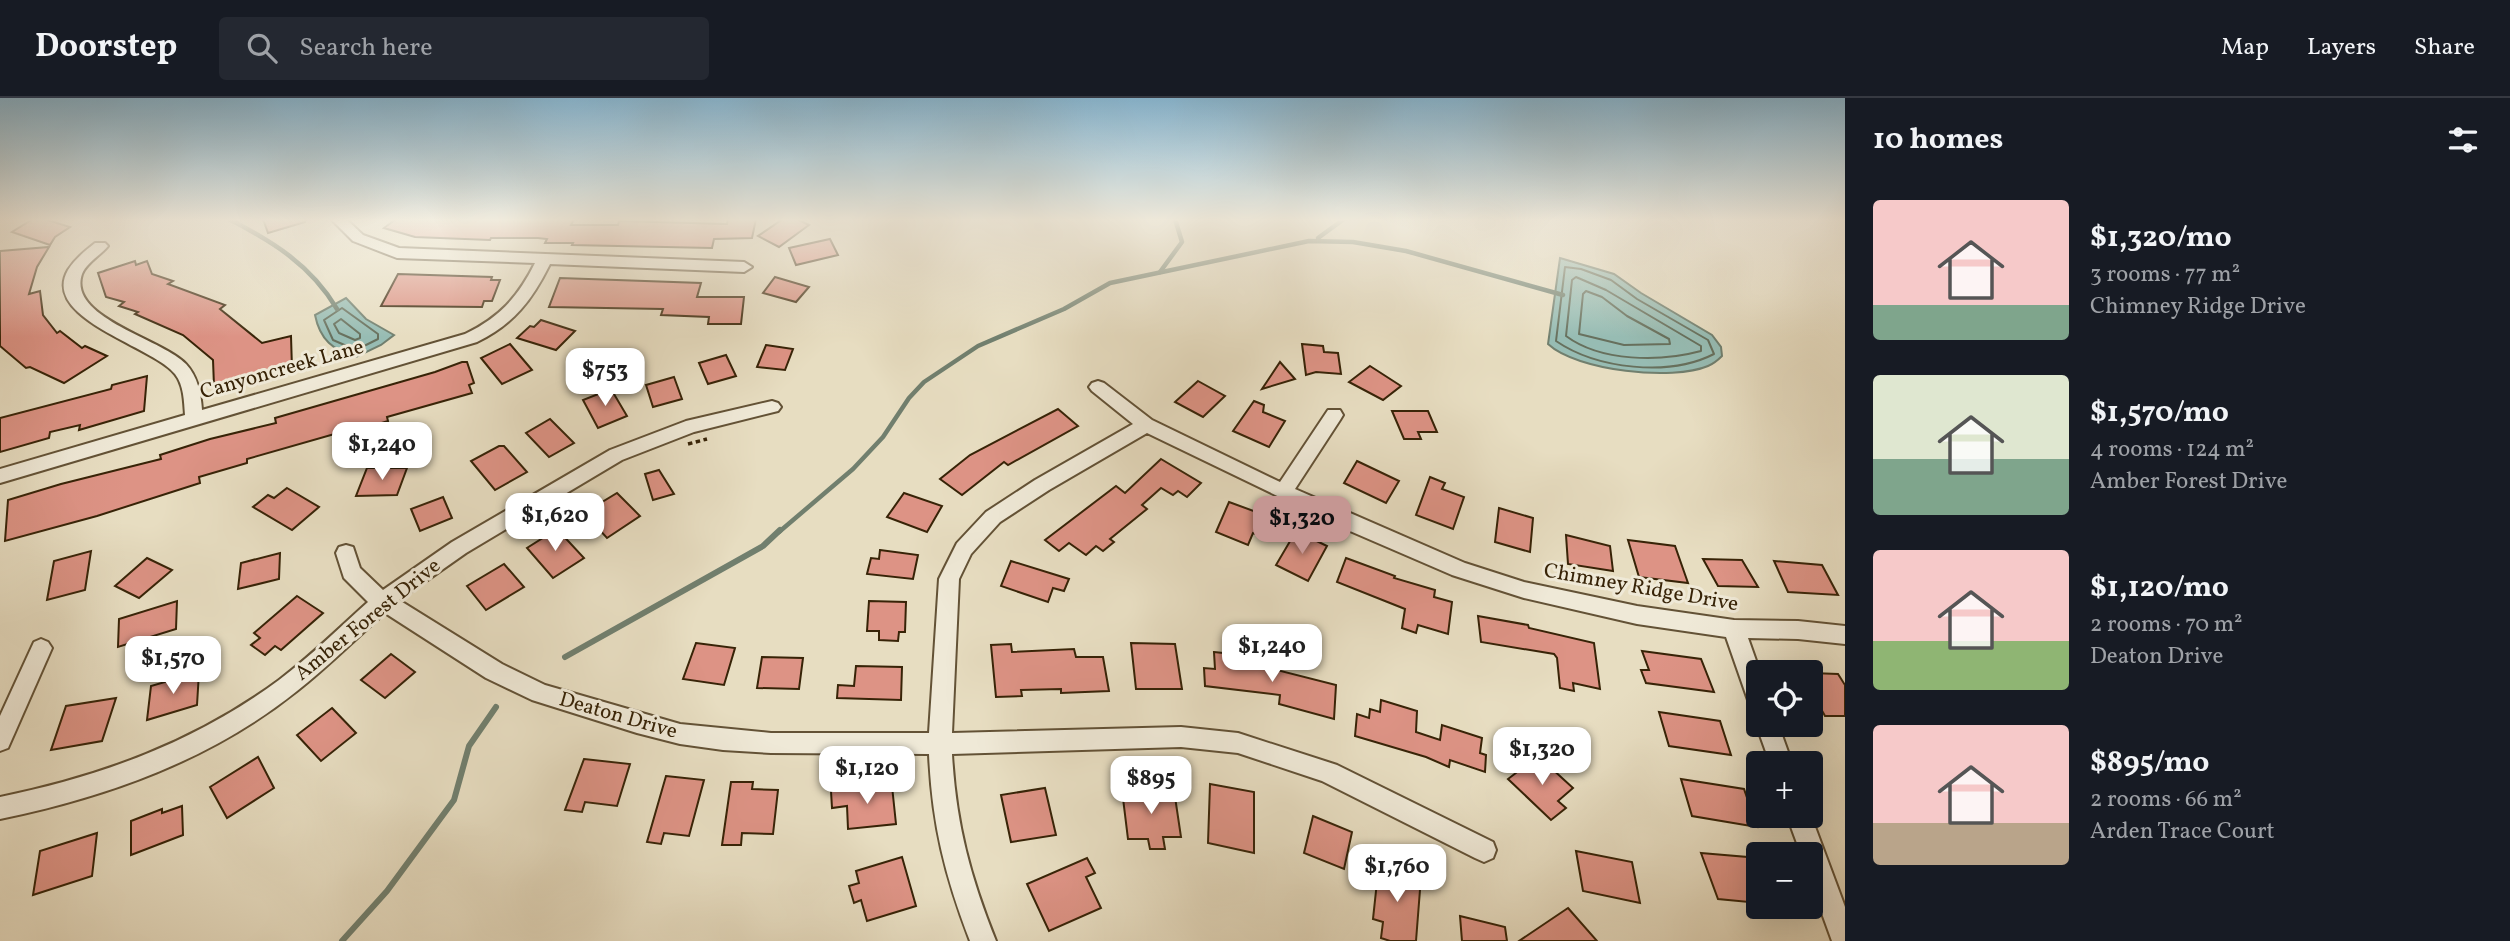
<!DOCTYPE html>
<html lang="en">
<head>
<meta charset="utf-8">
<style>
	:root { --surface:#171b24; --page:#242831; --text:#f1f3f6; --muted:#9ea1a6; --line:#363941; --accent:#c59692 }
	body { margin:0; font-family:Vollkorn,serif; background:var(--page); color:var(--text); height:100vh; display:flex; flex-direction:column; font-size:26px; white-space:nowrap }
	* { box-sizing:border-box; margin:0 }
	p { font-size:23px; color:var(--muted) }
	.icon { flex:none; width:38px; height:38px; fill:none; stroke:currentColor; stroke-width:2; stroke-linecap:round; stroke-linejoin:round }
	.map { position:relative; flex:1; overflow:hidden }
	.drawer { display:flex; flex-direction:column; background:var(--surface); width:665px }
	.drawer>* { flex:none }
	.fabs { position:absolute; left:1746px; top:562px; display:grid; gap:14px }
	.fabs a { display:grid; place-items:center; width:77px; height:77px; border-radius:7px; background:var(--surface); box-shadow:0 7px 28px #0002; font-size:35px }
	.price { position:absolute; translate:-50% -60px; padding:0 16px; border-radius:14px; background:#fff; color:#222; font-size:23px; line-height:46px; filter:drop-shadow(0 2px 4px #0008) }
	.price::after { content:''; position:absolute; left:50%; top:42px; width:21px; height:16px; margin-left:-10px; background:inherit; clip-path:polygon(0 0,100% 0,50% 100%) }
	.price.selected { background:var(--accent); color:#111 }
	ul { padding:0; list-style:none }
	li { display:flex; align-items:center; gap:21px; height:175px; padding:0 28px }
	li span { display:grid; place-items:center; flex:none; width:196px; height:140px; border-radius:7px; color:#555 }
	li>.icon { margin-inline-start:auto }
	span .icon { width:84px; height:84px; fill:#fffc; stroke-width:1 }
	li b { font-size:30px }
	h2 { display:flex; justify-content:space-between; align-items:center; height:84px; padding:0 28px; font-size:30px }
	header { display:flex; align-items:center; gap:42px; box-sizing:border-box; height:98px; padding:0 35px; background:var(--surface); border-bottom:2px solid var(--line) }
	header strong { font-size:33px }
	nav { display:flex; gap:38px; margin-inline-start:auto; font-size:24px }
	.search { width:490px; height:63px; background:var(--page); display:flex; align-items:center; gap:18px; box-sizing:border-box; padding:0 24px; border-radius:7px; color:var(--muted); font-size:26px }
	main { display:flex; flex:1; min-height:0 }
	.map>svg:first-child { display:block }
	.water { fill:#97bcb3; stroke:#717f6e; stroke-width:2 }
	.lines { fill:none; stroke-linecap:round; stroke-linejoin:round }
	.shore { stroke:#67705d; stroke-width:2 }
	.stream-far1 { stroke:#717f6e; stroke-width:4.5 }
	.stream { stroke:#717f6e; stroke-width:6 }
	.building { fill:#dd9385; stroke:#372307; stroke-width:2 }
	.street-casing { stroke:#635236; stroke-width:4 }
	.path { stroke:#372307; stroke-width:3.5; stroke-dasharray:4.5 3.5; stroke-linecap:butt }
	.street { fill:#efe9d7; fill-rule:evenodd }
	.labels { text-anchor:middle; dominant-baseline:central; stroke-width:6; stroke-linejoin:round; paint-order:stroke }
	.street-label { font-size:21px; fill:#372307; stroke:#efe9d7 }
</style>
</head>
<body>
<header>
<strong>Doorstep</strong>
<div class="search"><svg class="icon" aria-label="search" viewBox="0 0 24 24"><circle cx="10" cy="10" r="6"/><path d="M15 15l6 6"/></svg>Search here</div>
<nav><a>Map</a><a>Layers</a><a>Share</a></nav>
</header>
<main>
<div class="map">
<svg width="1845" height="843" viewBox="0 0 1845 843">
	<rect width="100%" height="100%" fill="#e7ddc1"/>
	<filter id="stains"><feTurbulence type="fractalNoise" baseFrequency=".00286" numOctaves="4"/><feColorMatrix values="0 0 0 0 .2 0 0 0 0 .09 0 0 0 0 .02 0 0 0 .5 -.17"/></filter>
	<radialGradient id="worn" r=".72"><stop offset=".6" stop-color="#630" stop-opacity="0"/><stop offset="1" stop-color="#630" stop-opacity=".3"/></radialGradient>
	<!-- water -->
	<g class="water">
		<path d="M 1560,160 L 1614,176 L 1641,195 L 1712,237 L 1721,249 L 1722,258 C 1718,262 1713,266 1708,268 C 1673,283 1577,273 1548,246 Z"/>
		<path d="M 346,200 L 366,221 L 394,237 L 381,247 L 356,259 C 333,252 320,242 315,217 Z"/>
	</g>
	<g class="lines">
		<!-- shore -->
		<g class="shore">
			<path d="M 1565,169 L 1581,171 L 1611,182 L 1637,201 L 1708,242 L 1714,256 C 1669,279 1597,271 1556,243 Z"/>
			<path d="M 1576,179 L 1606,192 L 1701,248 L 1701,253 C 1660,264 1601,264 1566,238 L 1572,182 Z"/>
			<path d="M 1586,193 L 1602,199 L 1627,218 L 1669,241 L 1670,246 L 1624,247 L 1579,236 L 1583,196 Z"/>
			<path d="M 342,210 L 378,236 L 378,241 L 356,252 L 333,242 L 324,222 Z"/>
			<path d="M 341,221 L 360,236 L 360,240 L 355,242 L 339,235 L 334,226 Z"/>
		</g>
		<!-- stream-far1 -->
		<g class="stream-far1">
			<path d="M 229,121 C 273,144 311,167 337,211"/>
			<path d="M 1318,140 L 1344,121"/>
			<path d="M 1160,174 L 1182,144 L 1175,121"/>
			<path d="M 779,434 L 853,371 L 883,339 L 909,300 L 924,284 L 978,248 L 1064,211 L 1110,185 L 1309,143 L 1353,144 L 1406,153 L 1563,197"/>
		</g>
		<!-- stream -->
		<g class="stream">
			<path d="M 565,559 L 763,448 L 780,432"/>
			<path d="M 342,843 L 387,793 L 454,702 L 469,648 L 496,609"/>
		</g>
	</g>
	<!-- building -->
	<g class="building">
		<path d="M 33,121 L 44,121 L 70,129 L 55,139 L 50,147 L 12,134 Z"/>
		<path d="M 263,121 L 305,121 L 305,124 L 268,135 Z"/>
		<path d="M 396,121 L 574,121 L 571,127 L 618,127 L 619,123 L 727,126 L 728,121 L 756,121 L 752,140 L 714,141 L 712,150 L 572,147 L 573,145 L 545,145 L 547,141 L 538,140 L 491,140 L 490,142 L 415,139 L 384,130 Z"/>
		<path d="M 783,121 L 797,121 L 809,127 L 779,149 L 758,138 Z"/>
		<path d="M 830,141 L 838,157 L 796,167 L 789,150 Z"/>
		<path d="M 49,149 L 37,169 L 29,196 L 40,193 L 43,217 L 57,235 L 60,233 L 82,250 L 85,248 L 107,258 L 64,285 L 30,269 L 26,270 L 0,248 L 0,153 Z"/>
		<path d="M 135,163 L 136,167 L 147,163 L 152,176 L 173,183 L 168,186 L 225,207 L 220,211 L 262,245 L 291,238 L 292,271 L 214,288 L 213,262 L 183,237 L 135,216 L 138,214 L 119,208 L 124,204 L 106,199 L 98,175 Z"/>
		<path d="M 398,176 L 492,179 L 491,182 L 500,182 L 492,203 L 484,203 L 482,209 L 381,208 Z"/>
		<path d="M 775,179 L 809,189 L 796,204 L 763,195 Z"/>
		<path d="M 560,180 L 701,185 L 697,199 L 744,199 L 741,226 L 708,226 L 709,219 L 661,217 L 663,211 L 549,209 Z"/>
		<path d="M 541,222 L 575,233 L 556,252 L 517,240 L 530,228 L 534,229 Z"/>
		<path d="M 510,246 L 532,272 L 502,286 L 481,260 Z"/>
		<path d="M 1302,246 L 1323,248 L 1324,254 L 1338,255 L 1341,276 L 1316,274 L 1306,277 Z"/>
		<path d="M 766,247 L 793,251 L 785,272 L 757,269 Z"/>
		<path d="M 726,257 L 736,278 L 708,286 L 699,265 Z"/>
		<path d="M 462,264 L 467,264 L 474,285 L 469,287 L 472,295 L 387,319 L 388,323 L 353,334 L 352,331 L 247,361 L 247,365 L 199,379 L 200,385 L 97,418 L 5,443 L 8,402 L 61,386 L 161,361 L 160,357 L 210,341 L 276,325 L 275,320 L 435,274 Z"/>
		<path d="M 1280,264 L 1295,281 L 1262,291 Z"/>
		<path d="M 1370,268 L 1401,288 L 1383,302 L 1349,284 Z"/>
		<path d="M 147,278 L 144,313 L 79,332 L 80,327 L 50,334 L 49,340 L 0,354 L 0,320 L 111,291 L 112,287 Z"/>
		<path d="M 674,279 L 682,301 L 653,309 L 646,287 Z"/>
		<path d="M 1198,283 L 1225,298 L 1203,319 L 1175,304 Z"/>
		<path d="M 611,291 L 627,318 L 598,330 L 583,302 Z"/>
		<path d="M 1254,303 L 1264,307 L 1263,314 L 1285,323 L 1269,349 L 1233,333 Z"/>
		<path d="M 1058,311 L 1078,328 L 1008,367 L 1004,364 L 962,397 L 940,381 L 970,357 Z"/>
		<path d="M 1392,313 L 1428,313 L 1437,334 L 1418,334 L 1421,341 L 1404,341 Z"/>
		<path d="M 550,321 L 574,345 L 549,359 L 526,335 Z"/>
		<path d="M 499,348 L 504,348 L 527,374 L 495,392 L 471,363 Z"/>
		<path d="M 1161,361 L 1201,385 L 1187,399 L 1178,393 L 1173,397 L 1161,390 L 1142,407 L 1147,411 L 1110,441 L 1114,444 L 1103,453 L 1096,448 L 1086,457 L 1069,445 L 1059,453 L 1045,442 L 1116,388 L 1125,395 Z"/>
		<path d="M 1357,363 L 1399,383 L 1386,405 L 1344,385 Z"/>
		<path d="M 367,370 L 407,370 L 397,397 L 356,398 Z"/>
		<path d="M 659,372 L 674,396 L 653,402 L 645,376 Z"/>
		<path d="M 1430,379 L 1445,385 L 1442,391 L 1464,399 L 1453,431 L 1416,417 Z"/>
		<path d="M 287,390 L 319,409 L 292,432 L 253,409 L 268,397 L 274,400 Z"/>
		<path d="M 617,395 L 640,418 L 607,440 L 584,415 Z"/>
		<path d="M 904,395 L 942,408 L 927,434 L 887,419 Z"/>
		<path d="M 443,399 L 452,420 L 420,433 L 411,411 Z"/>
		<path d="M 1229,404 L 1270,419 L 1262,438 L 1253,435 L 1248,447 L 1216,434 Z"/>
		<path d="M 1499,410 L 1533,420 L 1530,454 L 1495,444 Z"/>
		<path d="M 557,431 L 584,460 L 553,480 L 527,450 Z"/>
		<path d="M 1296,433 L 1327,448 L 1308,483 L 1276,467 Z"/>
		<path d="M 1566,437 L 1610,448 L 1613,473 L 1568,466 Z"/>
		<path d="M 1628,442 L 1675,448 L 1688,485 L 1639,479 Z"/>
		<path d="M 880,452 L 918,457 L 913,481 L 867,476 L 871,460 L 879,461 Z"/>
		<path d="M 91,453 L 85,492 L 47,502 L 54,463 Z"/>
		<path d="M 280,455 L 279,481 L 238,491 L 241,465 Z"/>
		<path d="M 147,460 L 172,472 L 139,500 L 115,488 Z"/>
		<path d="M 1346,460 L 1395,478 L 1394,480 L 1435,492 L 1434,499 L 1452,504 L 1448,536 L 1418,527 L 1416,535 L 1402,530 L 1405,511 L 1337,484 Z"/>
		<path d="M 1703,461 L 1742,462 L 1758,489 L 1718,488 Z"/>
		<path d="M 1011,463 L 1069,481 L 1064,493 L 1053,490 L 1048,504 L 1001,488 Z"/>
		<path d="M 1774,463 L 1822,467 L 1838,497 L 1788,494 Z"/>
		<path d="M 504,466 L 524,489 L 486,512 L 467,488 Z"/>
		<path d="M 297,498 L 323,515 L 281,552 L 275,548 L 265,557 L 251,547 L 260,540 L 254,535 Z"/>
		<path d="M 177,503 L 176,531 L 118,549 L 119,521 Z"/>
		<path d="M 869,503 L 906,504 L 905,534 L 899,534 L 898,543 L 879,542 L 879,533 L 867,533 Z"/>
		<path d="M 1478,518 L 1528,527 L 1529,530 L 1594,545 L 1600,591 L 1573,585 L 1574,593 L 1560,590 L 1557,560 L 1554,556 L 1481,544 Z"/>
		<path d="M 696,545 L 735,550 L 724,587 L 683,581 Z"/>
		<path d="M 1131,545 L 1175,546 L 1182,591 L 1136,591 Z"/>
		<path d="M 1011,546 L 1012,554 L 1074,551 L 1076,559 L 1103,559 L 1109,593 L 1061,595 L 1061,591 L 1021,592 L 1022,598 L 996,599 L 991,547 Z"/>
		<path d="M 1642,553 L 1701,561 L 1714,594 L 1646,585 L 1641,572 L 1649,572 Z"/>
		<path d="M 1214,554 L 1260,559 L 1261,568 L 1336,587 L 1334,621 L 1279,606 L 1280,597 L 1205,588 L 1204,570 L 1215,571 Z"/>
		<path d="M 391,556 L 415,574 L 385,600 L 361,582 Z"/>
		<path d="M 762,559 L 803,560 L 799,591 L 757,590 Z"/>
		<path d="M 856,568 L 902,569 L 901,602 L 837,600 L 838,587 L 854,588 Z"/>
		<path d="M 199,574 L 197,607 L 147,622 L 151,588 Z"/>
		<path d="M 1811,575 L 1838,576 L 1845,587 L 1845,618 L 1825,618 L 1811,593 Z"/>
		<path d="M 116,600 L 102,643 L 51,652 L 66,608 Z"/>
		<path d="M 1381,602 L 1417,613 L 1416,634 L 1440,642 L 1442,627 L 1482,640 L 1480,655 L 1486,657 L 1485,674 L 1450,662 L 1449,669 L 1426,659 L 1355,638 L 1357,616 L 1369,620 L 1370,611 L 1380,614 Z"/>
		<path d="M 332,610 L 356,635 L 321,663 L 297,637 Z"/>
		<path d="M 1659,614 L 1720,623 L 1731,657 L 1669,648 Z"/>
		<path d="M 1538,658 L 1573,690 L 1558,703 L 1566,710 L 1551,722 L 1508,681 Z"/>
		<path d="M 258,659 L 274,690 L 227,720 L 210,689 Z"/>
		<path d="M 584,661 L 630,666 L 617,708 L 585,704 L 582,714 L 565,712 Z"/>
		<path d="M 666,678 L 704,682 L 689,738 L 664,735 L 661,746 L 647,744 Z"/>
		<path d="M 1681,681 L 1744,691 L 1757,729 L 1692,718 Z"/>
		<path d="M 731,684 L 753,684 L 752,691 L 778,692 L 773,736 L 742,735 L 741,747 L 722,747 Z"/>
		<path d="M 1210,686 L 1254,694 L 1254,755 L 1208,745 Z"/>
		<path d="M 892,688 L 896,726 L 848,731 L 847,708 L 832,710 L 831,693 Z"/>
		<path d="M 1045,690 L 1056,737 L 1011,744 L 1001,697 Z"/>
		<path d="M 1122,692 L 1174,692 L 1181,739 L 1163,739 L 1165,751 L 1150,751 L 1148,741 L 1128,741 Z"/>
		<path d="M 182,708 L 183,737 L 131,757 L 131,723 L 162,711 L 162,715 Z"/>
		<path d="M 1313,718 L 1352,734 L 1344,771 L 1304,755 Z"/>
		<path d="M 97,735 L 92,778 L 33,797 L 40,753 Z"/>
		<path d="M 1576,753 L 1632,764 L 1640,805 L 1583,793 Z"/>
		<path d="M 1701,755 L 1759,760 L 1759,805 L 1718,801 Z"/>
		<path d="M 902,759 L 916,808 L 867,823 L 861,802 L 854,805 L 849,788 L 859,785 L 856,773 Z"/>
		<path d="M 1087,760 L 1095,775 L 1086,779 L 1101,810 L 1049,833 L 1027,786 Z"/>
		<path d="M 1379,765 L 1421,779 L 1416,843 L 1390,843 L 1381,840 L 1383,824 L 1373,821 Z"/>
		<path d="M 1568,810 L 1597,843 L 1519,843 Z"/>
		<path d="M 1460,818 L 1505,829 L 1507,843 L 1462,843 Z"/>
	</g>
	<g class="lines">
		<defs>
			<g id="street">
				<path d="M 331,121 L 346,121 L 363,137 L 399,150 L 744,164 L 752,169 L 744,174 L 550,166 C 532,202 514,226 477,244 L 0,385 L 0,371 L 185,317 C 184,304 184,287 175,276 C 153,248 40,221 68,172 C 75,161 85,153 95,145 L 105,145 L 108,148 C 101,157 86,165 82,176 C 67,220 163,241 186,266 C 198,279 201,296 202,312 L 465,236 C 500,219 518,199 535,165 L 397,160 L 353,143 Z"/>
				<path d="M 1098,283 L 1104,285 L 1152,322 L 1280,384 L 1328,312 L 1340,312 L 1343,317 L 1340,322 L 1295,391 L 1465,465 L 1524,484 L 1637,508 L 1734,522 L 1798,523 L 1845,528 L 1845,546 L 1798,541 L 1748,540 L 1760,574 L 1759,612 L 1751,609 L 1748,602 L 1726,539 L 1637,526 L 1524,500 L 1452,477 L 1350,433 L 1147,335 L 1049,392 L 1000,424 L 971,456 L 959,481 L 952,635 L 1181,629 L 1238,635 L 1337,667 L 1493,744 L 1496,752 L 1493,760 L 1484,764 L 1475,760 L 1322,683 L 1238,655 L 1181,649 L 952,656 C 956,726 970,778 996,843 L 970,843 C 945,778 932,726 929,656 L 771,655 L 723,652 L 680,646 L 637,635 L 532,602 L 486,580 L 385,515 C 355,541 328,569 297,593 C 211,662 107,699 0,721 L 0,699 C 102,678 195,644 279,582 C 311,558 339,530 368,504 L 344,480 L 336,455 L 339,449 L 346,447 L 353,449 L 360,470 L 383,492 L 452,444 L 610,352 L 686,323 L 772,303 L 778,305 L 781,309 L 778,313 L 694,334 L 622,362 L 466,455 L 399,502 L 502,566 L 545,587 L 680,626 L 771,635 L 929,635 L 939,481 L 957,445 L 986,414 L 1035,382 L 1133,326 L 1092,293 L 1089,289 L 1092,285 Z"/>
				<path d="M 41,541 L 48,544 L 52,550 L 8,650 L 0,653 L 0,618 L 34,544 Z"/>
				<path d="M 1759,620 L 1759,626 L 1778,626 L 1792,665 L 1770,665 L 1756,626 Z"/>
				<path d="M 1787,718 L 1811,718 L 1845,809 L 1845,843 L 1832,843 L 1811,785 L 1811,756 L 1801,756 Z"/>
			</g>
		</defs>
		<!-- street casing -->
		<use href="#street" class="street-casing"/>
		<!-- path -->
		<path class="path" d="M 688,346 L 707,341"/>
		<!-- street -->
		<use href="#street" class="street"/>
	</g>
	<!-- sky -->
	<linearGradient id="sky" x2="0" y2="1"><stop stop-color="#87b7d3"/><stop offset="0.51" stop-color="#f4f0e3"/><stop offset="1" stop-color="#f4f0e3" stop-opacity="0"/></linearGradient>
	<rect width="1845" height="239" fill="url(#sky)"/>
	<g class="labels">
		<!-- street labels -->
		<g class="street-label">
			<text transform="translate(282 272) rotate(-16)">Canyoncreek Lane</text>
			<text transform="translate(1641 490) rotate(10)">Chimney Ridge Drive</text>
			<text transform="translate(368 522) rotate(-39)">Amber Forest Drive</text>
			<text transform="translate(618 618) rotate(16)">Deaton Drive</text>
		</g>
	</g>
	<rect width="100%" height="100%" filter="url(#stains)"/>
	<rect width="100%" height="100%" fill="url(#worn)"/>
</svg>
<div class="fabs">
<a><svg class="icon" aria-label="locate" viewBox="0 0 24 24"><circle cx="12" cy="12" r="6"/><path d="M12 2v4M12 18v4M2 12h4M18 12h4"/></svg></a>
<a>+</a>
<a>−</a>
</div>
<b class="price" style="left:605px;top:310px">$753</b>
<b class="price" style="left:382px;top:384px">$1,240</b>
<b class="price" style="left:555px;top:455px">$1,620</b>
<b class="price selected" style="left:1302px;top:458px">$1,320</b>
<b class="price" style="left:1272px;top:586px">$1,240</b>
<b class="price" style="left:173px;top:598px">$1,570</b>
<b class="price" style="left:1542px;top:689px">$1,320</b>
<b class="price" style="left:867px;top:708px">$1,120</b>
<b class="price" style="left:1151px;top:718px">$895</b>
<b class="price" style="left:1397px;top:806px">$1,760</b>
</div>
<section class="drawer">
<h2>10 homes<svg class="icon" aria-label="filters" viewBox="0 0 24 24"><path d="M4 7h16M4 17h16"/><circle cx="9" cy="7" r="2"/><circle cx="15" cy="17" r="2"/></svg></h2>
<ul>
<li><span style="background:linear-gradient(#f6c9c9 75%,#7fa58c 0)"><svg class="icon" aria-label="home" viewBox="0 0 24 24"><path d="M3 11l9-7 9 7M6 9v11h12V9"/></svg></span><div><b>$1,320/mo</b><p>3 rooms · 77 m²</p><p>Chimney Ridge Drive</p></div></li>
<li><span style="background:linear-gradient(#dfe7d0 60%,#7fa58c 0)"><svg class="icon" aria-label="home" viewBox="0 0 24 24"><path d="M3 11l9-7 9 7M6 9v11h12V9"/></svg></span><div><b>$1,570/mo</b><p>4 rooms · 124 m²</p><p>Amber Forest Drive</p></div></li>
<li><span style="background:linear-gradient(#f6c9c9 65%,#8fb573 0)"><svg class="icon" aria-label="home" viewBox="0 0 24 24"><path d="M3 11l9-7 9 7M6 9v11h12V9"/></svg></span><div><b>$1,120/mo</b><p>2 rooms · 70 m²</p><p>Deaton Drive</p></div></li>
<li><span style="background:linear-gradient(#f6c9c9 70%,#b9a48a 0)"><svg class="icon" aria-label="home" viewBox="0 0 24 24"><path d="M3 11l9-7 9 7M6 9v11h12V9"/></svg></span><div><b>$895/mo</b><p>2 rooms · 66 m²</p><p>Arden Trace Court</p></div></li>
</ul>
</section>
</main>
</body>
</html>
